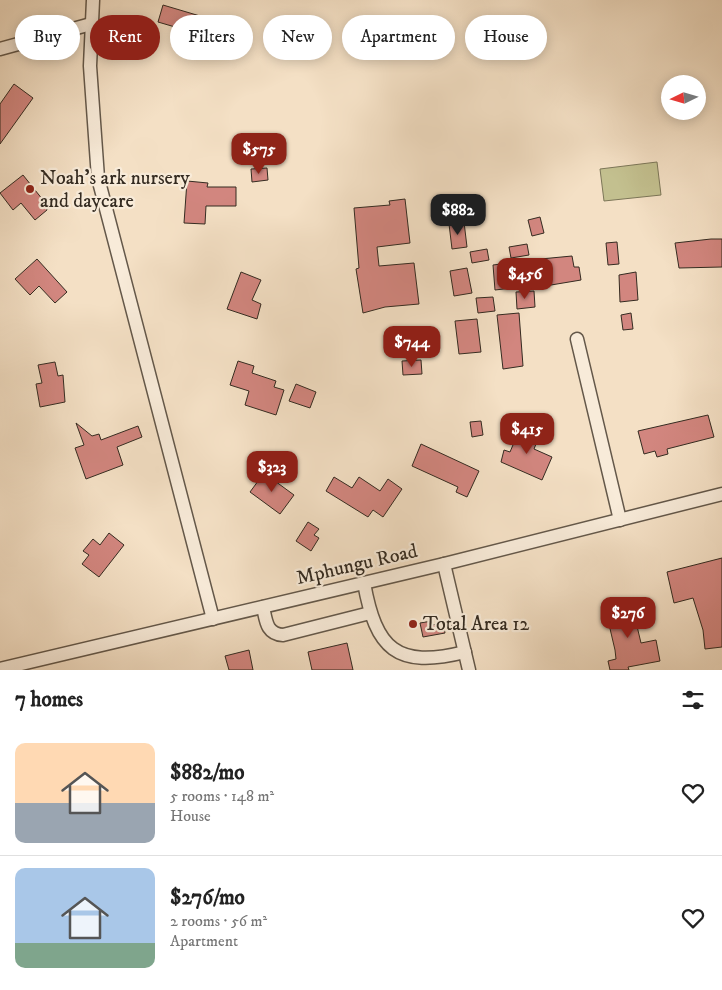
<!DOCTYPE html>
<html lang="en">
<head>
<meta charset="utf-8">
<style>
	:root { --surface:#fff; --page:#f6f6f6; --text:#222; --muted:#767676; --line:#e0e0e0; --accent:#8f2418 }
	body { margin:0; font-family:"IM FELL DW Pica",serif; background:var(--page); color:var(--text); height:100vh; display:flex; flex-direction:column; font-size:19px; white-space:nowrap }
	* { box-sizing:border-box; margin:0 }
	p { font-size:16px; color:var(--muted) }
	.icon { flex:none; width:28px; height:28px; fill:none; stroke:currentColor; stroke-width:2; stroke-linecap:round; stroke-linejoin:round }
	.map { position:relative; height:670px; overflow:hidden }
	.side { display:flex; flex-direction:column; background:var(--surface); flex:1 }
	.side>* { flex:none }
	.guide { position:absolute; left:15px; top:15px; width:692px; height:45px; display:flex; gap:10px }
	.needle { width:32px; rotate:265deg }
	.fabs { position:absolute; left:661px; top:75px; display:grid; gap:10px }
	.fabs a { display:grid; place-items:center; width:45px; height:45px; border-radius:50%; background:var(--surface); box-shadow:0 2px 12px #0003; font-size:25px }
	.price { position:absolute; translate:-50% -42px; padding:0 11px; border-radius:10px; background:var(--accent); color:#fff; font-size:16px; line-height:32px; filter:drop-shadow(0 1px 2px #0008) }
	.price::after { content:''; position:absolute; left:50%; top:30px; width:15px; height:11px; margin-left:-8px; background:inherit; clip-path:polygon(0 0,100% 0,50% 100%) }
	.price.on { background:#222; color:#fff }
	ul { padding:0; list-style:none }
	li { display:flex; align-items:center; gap:15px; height:125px; padding:0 15px }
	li+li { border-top:1px solid var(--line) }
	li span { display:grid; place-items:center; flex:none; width:140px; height:100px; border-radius:10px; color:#555 }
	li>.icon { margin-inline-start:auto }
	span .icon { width:60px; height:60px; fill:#fffc; stroke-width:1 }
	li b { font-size:21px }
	h2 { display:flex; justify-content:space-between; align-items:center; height:60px; padding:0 15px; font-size:21px }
	.tag { padding:0 18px; border-radius:22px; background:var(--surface); box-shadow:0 2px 12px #0003; font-size:18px; line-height:45px }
	.tag.on { background:var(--accent); color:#fff }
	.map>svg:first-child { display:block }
	.park { fill:#c3c08f; stroke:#7c7658 }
	.building { fill:#d2867f; stroke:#342b21 }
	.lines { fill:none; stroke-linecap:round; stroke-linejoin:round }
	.minor-casing { stroke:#64584a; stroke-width:15 }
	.minor { stroke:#f8ebd9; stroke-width:12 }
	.poi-dot { fill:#8f2418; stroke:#f8ebd9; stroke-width:2 }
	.labels { text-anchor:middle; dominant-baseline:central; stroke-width:4.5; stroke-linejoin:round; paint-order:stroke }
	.poi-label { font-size:20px; fill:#342b21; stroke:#f8ebd9; text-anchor:start }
	.street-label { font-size:20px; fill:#342b21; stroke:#f8ebd9 }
</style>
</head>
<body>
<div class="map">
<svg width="722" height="670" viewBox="0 0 722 670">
	<rect width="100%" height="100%" fill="#f4e0c5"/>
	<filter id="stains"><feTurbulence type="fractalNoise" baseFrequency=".004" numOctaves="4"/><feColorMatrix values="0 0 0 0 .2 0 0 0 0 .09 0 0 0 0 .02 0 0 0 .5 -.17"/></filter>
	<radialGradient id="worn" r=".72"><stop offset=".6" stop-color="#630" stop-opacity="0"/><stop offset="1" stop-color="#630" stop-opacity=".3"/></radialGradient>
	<!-- park -->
	<path class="park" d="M 657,162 L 661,195 L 604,201 L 600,169 Z"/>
	<!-- building -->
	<g class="building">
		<path d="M 163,5 L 200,16 L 194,35 L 226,42 L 223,52 L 172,40 L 175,27 L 158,22 Z"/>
		<path d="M 14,84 L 33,98 L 0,144 L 0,104 Z"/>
		<path d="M 267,168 L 268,180 L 252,182 L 251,169 Z"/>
		<path d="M 23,175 L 43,200 L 47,210 L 35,220 L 21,203 L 13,210 L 0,193 Z"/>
		<path d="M 187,181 L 208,183 L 207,187 L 236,187 L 236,206 L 206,206 L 205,224 L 184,223 Z"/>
		<path d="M 405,199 L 410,243 L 377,247 L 379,266 L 414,263 L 419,304 L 385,307 L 363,313 L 356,269 L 359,268 L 354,208 L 390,205 L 389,201 Z"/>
		<path d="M 540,217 L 544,233 L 532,236 L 528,220 Z"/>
		<path d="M 464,222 L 467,247 L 452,249 L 449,224 Z"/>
		<path d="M 711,239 L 722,239 L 722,267 L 679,268 L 675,243 Z"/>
		<path d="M 617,242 L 619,264 L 608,265 L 606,243 Z"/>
		<path d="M 527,244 L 529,255 L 511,258 L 509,247 Z"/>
		<path d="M 487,249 L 489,260 L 472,263 L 470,252 Z"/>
		<path d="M 572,256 L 574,267 L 579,267 L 581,280 L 533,288 L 530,260 Z"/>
		<path d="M 37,259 L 67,292 L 55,303 L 39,286 L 30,295 L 15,279 Z"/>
		<path d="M 509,263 L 512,288 L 495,290 L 493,265 Z"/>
		<path d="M 467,268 L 472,293 L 454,296 L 450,271 Z"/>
		<path d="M 241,272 L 261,280 L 252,300 L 261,304 L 257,319 L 227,309 Z"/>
		<path d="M 636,272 L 638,300 L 620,302 L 619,275 Z"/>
		<path d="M 534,291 L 535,307 L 517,309 L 516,292 Z"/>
		<path d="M 493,297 L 495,311 L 478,313 L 476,298 Z"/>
		<path d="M 519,313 L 523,366 L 503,369 L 497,315 Z"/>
		<path d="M 631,313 L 633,329 L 623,330 L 621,315 Z"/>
		<path d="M 477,319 L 481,352 L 459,354 L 455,321 Z"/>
		<path d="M 421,360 L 422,374 L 403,375 L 402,361 Z"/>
		<path d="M 238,361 L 254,366 L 252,373 L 276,381 L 274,387 L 284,390 L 276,415 L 245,405 L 249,391 L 230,385 Z"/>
		<path d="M 55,362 L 58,376 L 63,375 L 65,402 L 40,407 L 36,384 L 42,383 L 38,365 Z"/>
		<path d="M 296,384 L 316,392 L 310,408 L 289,401 Z"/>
		<path d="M 708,415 L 714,437 L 667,449 L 668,454 L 657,457 L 655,451 L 644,454 L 638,431 Z"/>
		<path d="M 481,421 L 483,435 L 472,437 L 470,422 Z"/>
		<path d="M 76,423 L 92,436 L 99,434 L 101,440 L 138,426 L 142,437 L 117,447 L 123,465 L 86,479 L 75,448 L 84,445 Z"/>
		<path d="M 521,426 L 540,434 L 534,449 L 552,457 L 542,480 L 501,462 L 504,450 L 510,452 Z"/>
		<path d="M 421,444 L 479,471 L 467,497 L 456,492 L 458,487 L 412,466 Z"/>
		<path d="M 264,473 L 294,495 L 280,514 L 250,492 Z"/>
		<path d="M 334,477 L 352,488 L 359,477 L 380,491 L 388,479 L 402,489 L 383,517 L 373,510 L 368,517 L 326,491 Z"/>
		<path d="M 308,522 L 319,529 L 314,535 L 319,538 L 311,551 L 296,541 Z"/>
		<path d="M 109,533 L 124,545 L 99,577 L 82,564 L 89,555 L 83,551 L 93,539 L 100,545 Z"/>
		<path d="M 722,558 L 722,647 L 705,649 L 703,630 L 693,598 L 674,603 L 667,572 Z"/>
		<path d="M 626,598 L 632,623 L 636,622 L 641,643 L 656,640 L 660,661 L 628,667 L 629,670 L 610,670 L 608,661 L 616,659 L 615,650 L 604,603 Z"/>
		<path d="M 432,621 L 432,625 L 443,623 L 445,633 L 423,637 L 420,623 Z"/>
		<path d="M 347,643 L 353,670 L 312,670 L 308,652 Z"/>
		<path d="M 249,650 L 253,670 L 229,670 L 225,656 Z"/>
	</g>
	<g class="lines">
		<defs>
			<g id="minor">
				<path d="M 93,0 L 90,66 L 98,178 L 213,619"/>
				<path d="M 0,49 L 91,24"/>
				<path d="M 577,339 L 620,520"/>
				<path d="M 444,564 L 469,670"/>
				<path d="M 364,583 C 376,649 396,669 465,652"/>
				<path d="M 263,607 C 266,620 266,634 283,635 L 370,613"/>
				<path d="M 0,669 L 444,564 L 722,494"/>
			</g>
		</defs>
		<!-- minor casing -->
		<use href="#minor" class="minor-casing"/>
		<!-- minor -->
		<use href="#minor" class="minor"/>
	</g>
	<!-- markers -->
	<g class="poi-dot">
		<circle cx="30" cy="189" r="5"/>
		<circle cx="413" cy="624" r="5"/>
	</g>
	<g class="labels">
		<!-- poi labels -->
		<g class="poi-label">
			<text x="40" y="178">Noah's ark nursery<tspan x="40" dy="23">and daycare</tspan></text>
			<text x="423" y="624">Total Area 12</text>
		</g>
		<!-- street labels -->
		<g class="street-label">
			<text transform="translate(357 565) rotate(-13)">Mphungu Road</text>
		</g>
	</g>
	<rect width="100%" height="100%" filter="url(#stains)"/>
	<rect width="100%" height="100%" fill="url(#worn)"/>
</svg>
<div class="fabs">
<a><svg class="needle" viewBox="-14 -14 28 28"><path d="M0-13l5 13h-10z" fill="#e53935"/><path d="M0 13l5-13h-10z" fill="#767676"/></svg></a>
</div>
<b class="price" style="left:259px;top:175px">$575</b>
<b class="price on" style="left:458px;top:236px">$882</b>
<b class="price" style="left:525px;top:300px">$456</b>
<b class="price" style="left:412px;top:368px">$744</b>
<b class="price" style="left:527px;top:455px">$415</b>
<b class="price" style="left:272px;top:493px">$323</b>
<b class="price" style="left:628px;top:639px">$276</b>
<div class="guide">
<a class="tag">Buy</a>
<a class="tag on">Rent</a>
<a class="tag">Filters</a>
<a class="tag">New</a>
<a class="tag">Apartment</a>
<a class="tag">House</a>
</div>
</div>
<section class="side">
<h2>7 homes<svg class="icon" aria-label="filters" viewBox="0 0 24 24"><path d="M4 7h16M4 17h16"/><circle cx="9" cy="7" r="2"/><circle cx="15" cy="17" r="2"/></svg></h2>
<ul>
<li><span style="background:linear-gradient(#ffd9b3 60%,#9aa5b1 0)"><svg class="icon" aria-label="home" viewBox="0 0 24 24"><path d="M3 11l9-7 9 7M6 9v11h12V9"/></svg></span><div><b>$882/mo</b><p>5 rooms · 148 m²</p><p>House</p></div><svg class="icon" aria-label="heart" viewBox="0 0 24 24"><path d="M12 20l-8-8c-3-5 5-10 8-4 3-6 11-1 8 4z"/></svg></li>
<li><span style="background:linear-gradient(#a9c7e8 75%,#7fa58c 0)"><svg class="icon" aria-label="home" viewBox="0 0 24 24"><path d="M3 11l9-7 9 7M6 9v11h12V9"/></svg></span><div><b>$276/mo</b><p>2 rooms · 56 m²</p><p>Apartment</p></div><svg class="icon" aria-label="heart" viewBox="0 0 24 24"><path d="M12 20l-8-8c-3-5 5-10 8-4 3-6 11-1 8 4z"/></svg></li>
</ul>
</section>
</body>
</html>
